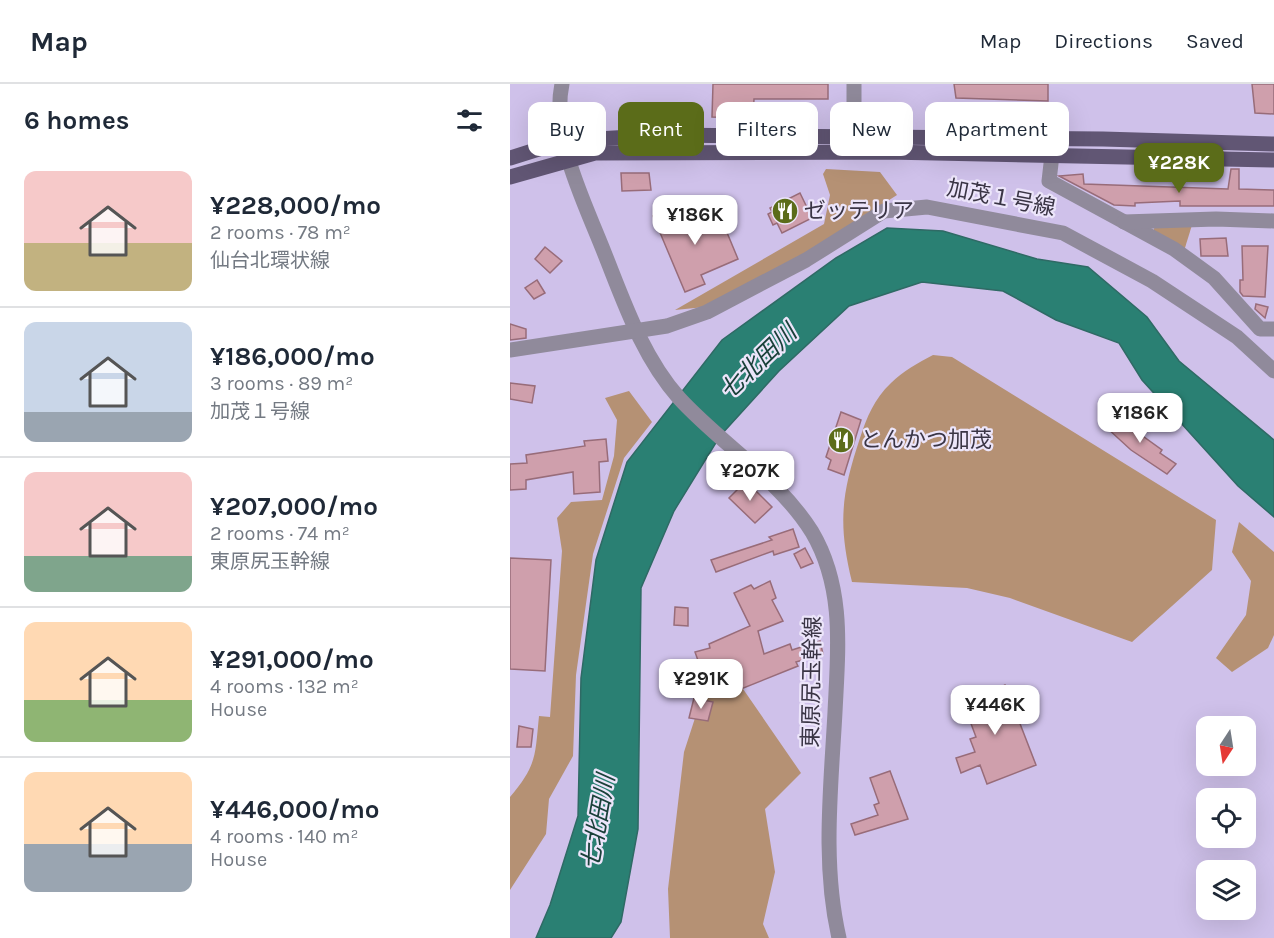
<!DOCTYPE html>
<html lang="en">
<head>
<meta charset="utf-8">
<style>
	:root { --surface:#fff; --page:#f6f6f7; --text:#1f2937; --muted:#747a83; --line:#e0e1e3; --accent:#5b6c19 }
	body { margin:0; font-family:Karla,"Noto Sans JP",sans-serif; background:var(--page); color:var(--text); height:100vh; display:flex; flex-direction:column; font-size:22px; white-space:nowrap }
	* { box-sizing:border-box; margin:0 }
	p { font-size:20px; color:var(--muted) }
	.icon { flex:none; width:33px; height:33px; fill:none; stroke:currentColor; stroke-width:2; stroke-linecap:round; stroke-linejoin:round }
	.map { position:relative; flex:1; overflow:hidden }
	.panel { display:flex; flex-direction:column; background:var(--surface); width:510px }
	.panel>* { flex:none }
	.guide { position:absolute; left:18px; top:18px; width:570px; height:54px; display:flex; gap:12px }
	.needle { width:39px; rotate:192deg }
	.buttons { position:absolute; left:686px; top:632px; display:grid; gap:12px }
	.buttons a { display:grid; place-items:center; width:60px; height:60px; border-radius:12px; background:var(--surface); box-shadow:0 6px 24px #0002; font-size:30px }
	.price { position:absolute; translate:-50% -51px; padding:0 14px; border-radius:12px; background:#fff; color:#222; font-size:20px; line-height:39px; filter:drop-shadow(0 2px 3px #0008) }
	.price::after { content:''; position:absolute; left:50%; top:36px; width:18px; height:14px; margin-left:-9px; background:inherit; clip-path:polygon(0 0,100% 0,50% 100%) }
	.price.selected { background:var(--accent); color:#fff }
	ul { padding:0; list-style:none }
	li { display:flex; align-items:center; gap:18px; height:150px; padding:0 24px }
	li+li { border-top:2px solid var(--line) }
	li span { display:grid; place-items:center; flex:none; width:168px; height:120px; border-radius:12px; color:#555 }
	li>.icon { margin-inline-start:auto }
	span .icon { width:72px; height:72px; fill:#fffc; stroke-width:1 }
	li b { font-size:26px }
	h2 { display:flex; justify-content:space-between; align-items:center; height:72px; padding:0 24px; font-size:26px }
	.tag { padding:0 21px; border-radius:12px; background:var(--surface); box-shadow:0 6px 24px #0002; font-size:21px; line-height:54px }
	.tag.selected { background:var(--accent); color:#fff }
	header { display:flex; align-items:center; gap:36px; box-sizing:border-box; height:84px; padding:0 30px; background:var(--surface); border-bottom:2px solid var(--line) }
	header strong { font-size:28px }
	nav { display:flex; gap:33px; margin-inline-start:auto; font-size:21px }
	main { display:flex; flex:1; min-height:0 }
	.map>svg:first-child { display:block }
	.green { fill:#b59174 }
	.water { fill:#2a8073; stroke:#2f6a65; stroke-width:1.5 }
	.building { fill:#cf9fac; stroke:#986c79; stroke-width:1.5 }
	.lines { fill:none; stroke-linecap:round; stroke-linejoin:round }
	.minor { stroke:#908a9b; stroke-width:15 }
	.major { stroke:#615674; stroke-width:15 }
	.labels { text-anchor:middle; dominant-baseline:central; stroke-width:4.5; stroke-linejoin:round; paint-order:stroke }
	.street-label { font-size:22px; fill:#3a3545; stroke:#ece5fa }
	.poi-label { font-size:22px; fill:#3a3545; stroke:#ece5fa; text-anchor:start }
	.water-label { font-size:24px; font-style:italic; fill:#1a413a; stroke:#ece5fa }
</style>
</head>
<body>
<header>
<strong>Map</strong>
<nav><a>Map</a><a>Directions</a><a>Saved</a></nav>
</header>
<main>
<section class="panel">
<h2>6 homes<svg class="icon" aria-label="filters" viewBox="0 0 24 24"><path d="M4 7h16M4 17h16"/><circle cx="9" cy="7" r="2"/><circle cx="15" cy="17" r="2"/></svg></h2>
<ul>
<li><span style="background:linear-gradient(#f6c9c9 60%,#c2b280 0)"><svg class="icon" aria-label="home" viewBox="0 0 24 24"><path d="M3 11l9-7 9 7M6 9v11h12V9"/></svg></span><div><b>¥228,000/mo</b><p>2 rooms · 78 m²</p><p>仙台北環状線</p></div></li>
<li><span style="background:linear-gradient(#c9d6e8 75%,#9aa5b1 0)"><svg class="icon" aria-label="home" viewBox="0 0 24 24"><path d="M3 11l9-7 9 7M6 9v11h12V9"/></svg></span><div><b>¥186,000/mo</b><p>3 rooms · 89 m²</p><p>加茂１号線</p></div></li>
<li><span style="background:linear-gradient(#f6c9c9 70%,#7fa58c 0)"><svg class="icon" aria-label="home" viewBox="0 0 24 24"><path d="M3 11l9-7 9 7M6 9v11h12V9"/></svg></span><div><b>¥207,000/mo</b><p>2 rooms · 74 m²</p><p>東原尻玉幹線</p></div></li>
<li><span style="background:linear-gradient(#ffd9b3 65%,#8fb573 0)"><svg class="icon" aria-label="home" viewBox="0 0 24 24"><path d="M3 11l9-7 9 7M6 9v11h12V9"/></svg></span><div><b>¥291,000/mo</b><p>4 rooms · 132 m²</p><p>House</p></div></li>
<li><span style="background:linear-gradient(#ffd9b3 60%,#9aa5b1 0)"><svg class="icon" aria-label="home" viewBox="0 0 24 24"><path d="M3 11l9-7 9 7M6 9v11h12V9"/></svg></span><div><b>¥446,000/mo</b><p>4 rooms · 140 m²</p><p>House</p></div></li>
</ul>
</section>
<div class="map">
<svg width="764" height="854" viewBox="0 0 764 854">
	<rect width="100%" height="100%" fill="#cfc1ea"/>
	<!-- green -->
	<g class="green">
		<path d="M 316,85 L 370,88 L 387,111 L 295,170 L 195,223 L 165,226 L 314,140 L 320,111 L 313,90 Z"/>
		<path d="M 645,141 L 682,141 L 674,167 L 643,149 Z"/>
		<path d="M 423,271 L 442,273 L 706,436 L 702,486 L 622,558 L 500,514 L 457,504 L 342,498 C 328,440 331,411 350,354 C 357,333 364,315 381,299 C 393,287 408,279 423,271 Z"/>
		<path d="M 119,307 L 142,338 L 114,374 L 83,470 L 66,591 L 63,672 L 39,715 L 36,750 L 0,806 L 0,713 C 27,681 25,672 29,632 L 40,633 L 52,467 L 47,434 L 61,418 L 92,416 L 104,372 L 107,336 L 95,314 Z"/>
		<path d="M 729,438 L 764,468 L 764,551 L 758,564 L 722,588 L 706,574 L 736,531 L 741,497 L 722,468 Z"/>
		<path d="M 197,597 L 231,602 L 291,689 L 255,725 L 265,788 L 253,840 L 259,854 L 160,854 L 158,805 L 174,668 Z"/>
	</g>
	<!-- water -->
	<path class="water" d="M 377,144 L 433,147 L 527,175 L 578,183 L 637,233 L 669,277 L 764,356 L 764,433 L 728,402 L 632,296 L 609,259 L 546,236 L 493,207 L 412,198 L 339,222 L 269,287 L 210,352 L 164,427 L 131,504 L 128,745 L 111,838 L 101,854 L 26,854 L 40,821 L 68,732 L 71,594 L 86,476 L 117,378 L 212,256 L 326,174 Z"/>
	<!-- building -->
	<g class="building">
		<path d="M 203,0 L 318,0 L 318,15 L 244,15 L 243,34 L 202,33 Z"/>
		<path d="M 444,0 L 538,0 L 538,17 L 446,14 Z"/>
		<path d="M 742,0 L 764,0 L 764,30 L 745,29 Z"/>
		<path d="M 721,85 L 729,85 L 729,105 L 764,106 L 764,122 L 670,122 L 670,117 L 625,119 L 625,122 L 604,121 L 549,92 L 573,90 L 574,100 L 718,105 Z"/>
		<path d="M 111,89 L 139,89 L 141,106 L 112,107 Z"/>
		<path d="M 290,109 L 302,134 L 272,149 L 267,139 L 263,141 L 258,130 L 262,128 L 260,124 Z"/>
		<path d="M 165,123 L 172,141 L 208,127 L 228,175 L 191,191 L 195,200 L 175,208 L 143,132 Z"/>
		<path d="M 716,154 L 718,172 L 691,172 L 690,155 Z"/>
		<path d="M 732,162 L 758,162 L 755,213 L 733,212 L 730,208 L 730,196 L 733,196 Z"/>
		<path d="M 35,163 L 52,177 L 40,189 L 25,175 Z"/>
		<path d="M 27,196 L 35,209 L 24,215 L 15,204 Z"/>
		<path d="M 746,220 L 758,223 L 755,234 L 745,225 Z"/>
		<path d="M 0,240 L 16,245 L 16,254 L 0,256 Z"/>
		<path d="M 0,299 L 25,302 L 22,319 L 0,315 Z"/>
		<path d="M 331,328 L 351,336 L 334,391 L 318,385 L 321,376 L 316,373 Z"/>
		<path d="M 607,330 L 632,347 L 630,350 L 652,366 L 650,369 L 666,380 L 657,390 L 621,366 L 597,344 Z"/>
		<path d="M 96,355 L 98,377 L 89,378 L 90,408 L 64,410 L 63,388 L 16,396 L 16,405 L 0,406 L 0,380 L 17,379 L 16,371 L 75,362 L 74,357 Z"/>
		<path d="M 236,397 L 262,423 L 245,439 L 219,414 Z"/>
		<path d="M 283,445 L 289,463 L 264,471 L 263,467 L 206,488 L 201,476 L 262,456 L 259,453 Z"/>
		<path d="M 295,464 L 303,479 L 291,484 L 284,470 Z"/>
		<path d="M 0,474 L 41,476 L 35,587 L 0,585 Z"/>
		<path d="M 260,497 L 266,514 L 262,516 L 273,537 L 248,547 L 254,570 L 280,560 L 282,566 L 310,557 L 313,570 L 286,578 L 288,582 L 216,611 L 204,577 L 190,582 L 185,568 L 200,564 L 199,560 L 240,542 L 224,509 L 241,501 L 244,505 Z"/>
		<path d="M 165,523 L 178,524 L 178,542 L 164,541 Z"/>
		<path d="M 495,601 L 526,681 L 477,700 L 470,681 L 451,689 L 446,674 L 465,668 L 460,655 L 466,653 L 451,613 L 476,602 L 479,609 Z"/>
		<path d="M 184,614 L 203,618 L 198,637 L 179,634 Z"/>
		<path d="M 9,642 L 23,645 L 21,663 L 7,663 Z"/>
		<path d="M 380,687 L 398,735 L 345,751 L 341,740 L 368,731 L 364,721 L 369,719 L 360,694 Z"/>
	</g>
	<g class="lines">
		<!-- minor -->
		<g class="minor">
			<path d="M 52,0 C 41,52 73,115 92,163 C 113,215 131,271 169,314 C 211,360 269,395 302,448 C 335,504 328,566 325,628 C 321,703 312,780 329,854"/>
			<path d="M 344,66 L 344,0"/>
			<path d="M 542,71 L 539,97 L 664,165 L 704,194 L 750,245 L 764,245"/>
			<path d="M 614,138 L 706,135 L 764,137"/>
			<path d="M 0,266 L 157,242 L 197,228 L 296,176 L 374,127 L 417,123 L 553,149 L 642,197 L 727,253 L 764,287"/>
		</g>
		<!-- major -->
		<g class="major">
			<path d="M 0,74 L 54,57 L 154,51 L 593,55 L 764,60"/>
			<path d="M 0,93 L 85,69 L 378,68 L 764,76"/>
		</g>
	</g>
	<!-- icons -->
	<defs>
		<symbol id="restaurant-disc" viewBox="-11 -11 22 22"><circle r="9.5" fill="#5b6c19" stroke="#ece5fa"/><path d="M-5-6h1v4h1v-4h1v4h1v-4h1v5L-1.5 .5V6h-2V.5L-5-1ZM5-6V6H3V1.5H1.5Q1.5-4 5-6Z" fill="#fff"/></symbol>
	</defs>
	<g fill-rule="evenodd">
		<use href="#restaurant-disc" x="260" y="112" width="30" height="30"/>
		<use href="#restaurant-disc" x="316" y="341" width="30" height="30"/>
	</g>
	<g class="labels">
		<!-- street labels -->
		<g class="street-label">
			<text transform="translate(491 114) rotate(11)">加茂１号線</text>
			<text transform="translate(302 598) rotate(-89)">東原尻玉幹線</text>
		</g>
		<!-- poi labels -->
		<g class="poi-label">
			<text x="294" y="127">ゼッテリア</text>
			<text x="350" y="356">とんかつ加茂</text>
		</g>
		<!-- water labels -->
		<g class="water-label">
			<text transform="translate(248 278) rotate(-44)">七北田川</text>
			<text transform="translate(88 738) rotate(-80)">七北田川</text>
		</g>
	</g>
</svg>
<div class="buttons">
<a><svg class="needle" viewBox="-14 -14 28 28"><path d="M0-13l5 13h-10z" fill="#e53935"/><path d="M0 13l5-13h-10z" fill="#747a83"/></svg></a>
<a><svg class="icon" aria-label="locate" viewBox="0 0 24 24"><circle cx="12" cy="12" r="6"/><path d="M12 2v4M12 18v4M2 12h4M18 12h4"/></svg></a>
<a><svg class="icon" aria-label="layers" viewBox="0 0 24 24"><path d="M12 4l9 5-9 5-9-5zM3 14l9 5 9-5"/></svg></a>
</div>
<b class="price selected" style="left:669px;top:110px">¥228K</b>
<b class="price" style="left:185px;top:162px">¥186K</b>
<b class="price" style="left:630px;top:360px">¥186K</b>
<b class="price" style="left:240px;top:418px">¥207K</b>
<b class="price" style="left:191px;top:626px">¥291K</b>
<b class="price" style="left:485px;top:652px">¥446K</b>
<div class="guide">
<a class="tag">Buy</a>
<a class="tag selected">Rent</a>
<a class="tag">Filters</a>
<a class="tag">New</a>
<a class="tag">Apartment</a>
</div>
</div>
</main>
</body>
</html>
